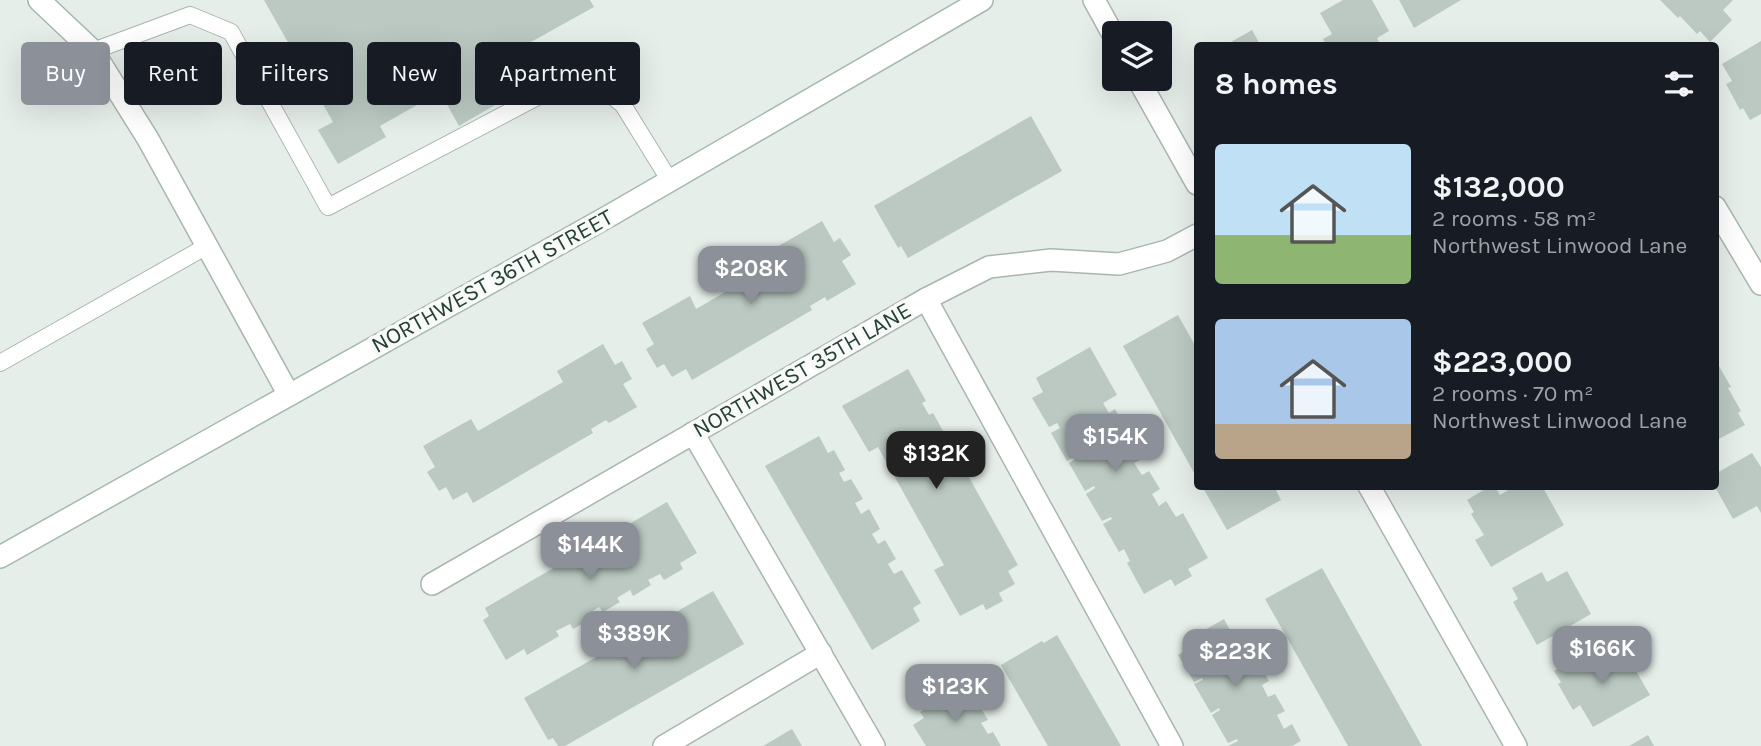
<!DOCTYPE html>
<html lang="en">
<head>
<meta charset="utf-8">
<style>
	:root { --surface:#171b24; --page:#242831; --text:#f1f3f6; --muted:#9ea1a6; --accent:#8c9099 }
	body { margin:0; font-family:Karla,sans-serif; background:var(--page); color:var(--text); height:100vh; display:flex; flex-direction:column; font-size:26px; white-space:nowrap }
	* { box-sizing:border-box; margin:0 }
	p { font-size:23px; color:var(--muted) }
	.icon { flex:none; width:38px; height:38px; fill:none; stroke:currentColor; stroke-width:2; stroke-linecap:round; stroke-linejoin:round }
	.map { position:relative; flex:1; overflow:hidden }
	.panel { position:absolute; left:1194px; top:42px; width:525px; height:448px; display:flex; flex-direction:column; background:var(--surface); border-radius:7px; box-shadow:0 7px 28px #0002 }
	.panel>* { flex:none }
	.banner { position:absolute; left:21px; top:42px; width:665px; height:63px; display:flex; gap:14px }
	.fabs { position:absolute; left:1102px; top:21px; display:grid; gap:14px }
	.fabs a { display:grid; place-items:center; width:70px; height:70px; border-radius:7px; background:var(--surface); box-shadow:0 7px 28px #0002; font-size:35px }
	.price { position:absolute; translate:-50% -60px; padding:0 16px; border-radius:14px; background:var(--accent); color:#fff; font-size:23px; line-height:46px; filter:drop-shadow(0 2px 4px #0008) }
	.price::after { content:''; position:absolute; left:50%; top:42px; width:21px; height:16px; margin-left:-10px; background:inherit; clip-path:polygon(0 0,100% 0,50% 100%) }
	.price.selected { background:#222; color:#fff }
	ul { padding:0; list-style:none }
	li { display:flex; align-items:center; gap:21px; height:175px; padding:0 21px }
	li span { display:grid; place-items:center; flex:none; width:196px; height:140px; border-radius:7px; color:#555 }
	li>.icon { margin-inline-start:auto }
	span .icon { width:84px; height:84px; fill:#fffc; stroke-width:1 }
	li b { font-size:30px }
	h2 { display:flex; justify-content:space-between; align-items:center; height:84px; padding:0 21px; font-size:30px }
	.tag { padding:0 24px; border-radius:7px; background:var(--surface); box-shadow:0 7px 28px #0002; font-size:24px; line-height:63px }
	.tag.selected { background:var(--accent); color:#fff }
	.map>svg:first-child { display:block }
	.building { fill:#bbc9c2 }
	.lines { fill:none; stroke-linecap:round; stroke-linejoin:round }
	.service-casing { stroke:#a9b6af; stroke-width:18 }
	.minor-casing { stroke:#a9b6af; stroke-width:24 }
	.secondary-casing { stroke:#a5b9af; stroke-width:24 }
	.service { stroke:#fff; stroke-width:16 }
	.minor { stroke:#fff; stroke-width:21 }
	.secondary { stroke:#fff; stroke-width:21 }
	.labels { text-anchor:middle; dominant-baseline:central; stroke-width:7; stroke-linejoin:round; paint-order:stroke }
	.street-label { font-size:23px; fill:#264034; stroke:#f7faf8 }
</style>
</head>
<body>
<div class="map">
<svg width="1761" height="746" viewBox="0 0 1761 746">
	<rect width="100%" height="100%" fill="#e6eee9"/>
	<!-- building -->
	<g class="building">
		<path d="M 264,0 L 590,0 L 594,7 L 488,66 L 507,98 L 459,126 L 440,92 L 380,126 L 386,137 L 338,164 L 318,130 L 333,122 Z"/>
		<path d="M 1343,0 L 1372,0 L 1389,31 L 1377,38 L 1381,46 L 1327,46 L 1323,39 L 1332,34 L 1320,13 Z"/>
		<path d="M 1399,0 L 1461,0 L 1414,28 Z"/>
		<path d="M 1660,0 L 1733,0 L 1723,10 L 1732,20 L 1710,42 L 1700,31 L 1697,34 L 1680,16 L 1678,18 Z"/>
		<path d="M 1252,30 L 1261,46 L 1224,46 Z"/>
		<path d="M 1761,41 L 1761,114 L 1750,120 L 1743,108 L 1740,110 L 1726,84 L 1732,81 L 1722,64 Z"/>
		<path d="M 1031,116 L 1062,171 L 908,258 L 901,246 L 898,248 L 874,206 Z"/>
		<path d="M 822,221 L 834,242 L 840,238 L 851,255 L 842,261 L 856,284 L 827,301 L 825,297 L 810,306 L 812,310 L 692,380 L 686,369 L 672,377 L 664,364 L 657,368 L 646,349 L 654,344 L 642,323 L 690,296 L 696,309 L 782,259 L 775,248 Z"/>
		<path d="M 1178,315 L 1197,349 L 1197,478 L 1123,346 Z"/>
		<path d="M 603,344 L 615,365 L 622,361 L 632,379 L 623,384 L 637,407 L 609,423 L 606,420 L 591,429 L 593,433 L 473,503 L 467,492 L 453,500 L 446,487 L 439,491 L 427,472 L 435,467 L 423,446 L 471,419 L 478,431 L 563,382 L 557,371 Z"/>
		<path d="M 1090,347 L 1117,395 L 1103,403 L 1109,413 L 1115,409 L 1126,429 L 1119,433 L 1125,445 L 1132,441 L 1142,459 L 1134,463 L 1142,475 L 1149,471 L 1160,489 L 1152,494 L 1159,506 L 1166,501 L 1176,517 L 1183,513 L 1208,558 L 1188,569 L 1192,576 L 1175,586 L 1171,579 L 1144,594 L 1127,563 L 1130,561 L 1124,549 L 1119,552 L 1103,524 L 1112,519 L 1111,517 L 1102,521 L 1086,494 L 1095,488 L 1094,486 L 1085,491 L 1069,463 L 1077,458 L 1076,456 L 1067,461 L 1051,433 L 1060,428 L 1057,423 L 1049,427 L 1032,398 L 1043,392 L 1036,378 Z"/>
		<path d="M 1715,359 L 1731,387 L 1728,388 L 1741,411 L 1738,413 L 1745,425 L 1717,440 L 1715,437 Z"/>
		<path d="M 908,369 L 926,401 L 922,403 L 929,415 L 933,413 L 1018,565 L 1008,571 L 1015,584 L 999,593 L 1003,601 L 986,610 L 983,604 L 960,616 L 934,570 L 944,565 L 878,447 L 869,452 L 842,406 Z"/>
		<path d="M 819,436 L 828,453 L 834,450 L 845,470 L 839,473 L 844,482 L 851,479 L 863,499 L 855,503 L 861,514 L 869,509 L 880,529 L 872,534 L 878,544 L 885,540 L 896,559 L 888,564 L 894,574 L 902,570 L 921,603 L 913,608 L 920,621 L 872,650 L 765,466 Z"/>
		<path d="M 1752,453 L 1761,467 L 1761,513 L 1757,506 L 1733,519 L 1715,487 L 1715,474 Z"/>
		<path d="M 1202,486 L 1274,486 L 1281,500 L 1227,530 Z"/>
		<path d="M 1490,486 L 1495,486 L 1500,495 L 1515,486 L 1542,486 L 1564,525 L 1491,567 L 1475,540 L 1484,535 L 1471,514 L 1474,512 L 1467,500 Z"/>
		<path d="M 667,502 L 697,553 L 680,563 L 683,569 L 664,580 L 660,574 L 648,580 L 651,585 L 633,596 L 630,590 L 617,598 L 620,602 L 603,612 L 599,607 L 586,615 L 589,620 L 573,629 L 570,624 L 556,631 L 559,636 L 527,655 L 524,649 L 506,660 L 483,620 L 489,616 L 485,608 Z"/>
		<path d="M 1322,568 L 1422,746 L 1348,746 L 1265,599 Z"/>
		<path d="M 1567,571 L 1591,614 L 1537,645 L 1513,602 L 1518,599 L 1512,588 L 1542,572 L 1547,582 Z"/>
		<path d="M 713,591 L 744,644 L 565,746 L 558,746 L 553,738 L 548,740 L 524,698 Z"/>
		<path d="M 1224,619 L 1233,636 L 1241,632 L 1253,652 L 1246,655 L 1252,665 L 1258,662 L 1269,681 L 1262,685 L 1268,697 L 1275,694 L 1285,711 L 1277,715 L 1284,729 L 1292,724 L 1301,741 L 1292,746 L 1228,746 L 1238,741 L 1237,739 L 1228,743 L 1212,715 L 1220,710 L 1219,708 L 1211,713 L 1194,684 L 1203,680 L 1202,678 L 1194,682 L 1178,655 L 1186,650 L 1182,643 Z"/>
		<path d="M 1057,635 L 1121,746 L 1048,746 L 1001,665 L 1042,641 L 1044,643 Z"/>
		<path d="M 1622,647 L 1650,695 L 1593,727 L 1580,705 L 1573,710 L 1558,684 L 1561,682 L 1554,671 L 1582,654 L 1589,666 Z"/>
		<path d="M 961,688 L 970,703 L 976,700 L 988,720 L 981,723 L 988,734 L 993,732 L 1001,746 L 926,746 L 913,725 L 924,718 L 920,712 Z"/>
		<path d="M 792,729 L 802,746 L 763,746 Z"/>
		<path d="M 1648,735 L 1654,746 L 1629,746 Z"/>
	</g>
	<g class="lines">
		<defs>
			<g id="service">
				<path d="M 93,51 L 190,15 L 231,32 L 328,207 L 583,73 L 623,105 L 670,181"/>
				<path d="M 0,363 L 207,246"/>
			</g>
			<g id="minor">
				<path d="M 39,0 L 93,51 L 148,139 L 289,395"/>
				<path d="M 1094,0 L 1115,38"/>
				<path d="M 1138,79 L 1197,184"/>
				<path d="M 1715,207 L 1761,284"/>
				<path d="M 926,299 L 1172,746"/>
				<path d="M 693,433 L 874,746"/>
				<path d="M 1369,486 L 1516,746"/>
				<path d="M 432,584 L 926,299 L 989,267 L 1051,260 L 1119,264 L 1167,251 L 1197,235"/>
				<path d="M 664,746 L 821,653"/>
			</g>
			<path id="secondary" d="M 0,557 L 609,216 L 982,0"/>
		</defs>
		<!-- service casing -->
		<use href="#service" class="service-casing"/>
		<!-- minor casing -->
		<use href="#minor" class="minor-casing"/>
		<!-- secondary casing -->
		<use href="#secondary" class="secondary-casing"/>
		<!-- service -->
		<use href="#service" class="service"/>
		<!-- minor -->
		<use href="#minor" class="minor"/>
		<!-- secondary -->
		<use href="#secondary" class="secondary"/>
	</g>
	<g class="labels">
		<!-- street labels -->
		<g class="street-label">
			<text transform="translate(492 281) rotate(-29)">NORTHWEST 36TH STREET</text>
			<text transform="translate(802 370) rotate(-30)">NORTHWEST 35TH LANE</text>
		</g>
	</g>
</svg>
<div class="fabs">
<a><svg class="icon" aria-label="layers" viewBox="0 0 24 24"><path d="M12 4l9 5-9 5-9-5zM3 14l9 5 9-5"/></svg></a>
</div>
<b class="price" style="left:751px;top:306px">$208K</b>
<b class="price" style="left:1115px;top:474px">$154K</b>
<b class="price selected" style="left:936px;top:491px">$132K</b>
<b class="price" style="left:590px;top:582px">$144K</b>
<b class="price" style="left:634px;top:671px">$389K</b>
<b class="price" style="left:1602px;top:686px">$166K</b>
<b class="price" style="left:1235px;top:689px">$223K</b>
<b class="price" style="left:955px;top:724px">$123K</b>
<div class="banner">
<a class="tag selected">Buy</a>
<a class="tag">Rent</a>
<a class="tag">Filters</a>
<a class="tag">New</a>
<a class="tag">Apartment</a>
</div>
<section class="panel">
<h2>8 homes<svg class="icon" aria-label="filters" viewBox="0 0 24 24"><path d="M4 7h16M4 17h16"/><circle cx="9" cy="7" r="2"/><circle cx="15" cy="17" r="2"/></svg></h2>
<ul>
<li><span style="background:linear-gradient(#bfe0f5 65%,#8fb573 0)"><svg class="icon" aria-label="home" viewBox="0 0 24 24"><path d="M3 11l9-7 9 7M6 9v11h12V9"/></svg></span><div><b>$132,000</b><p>2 rooms · 58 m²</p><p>Northwest Linwood Lane</p></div></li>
<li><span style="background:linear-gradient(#a9c7e8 75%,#b9a48a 0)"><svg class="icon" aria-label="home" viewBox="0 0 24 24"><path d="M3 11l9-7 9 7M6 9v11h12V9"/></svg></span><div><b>$223,000</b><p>2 rooms · 70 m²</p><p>Northwest Linwood Lane</p></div></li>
</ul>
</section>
</div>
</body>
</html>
